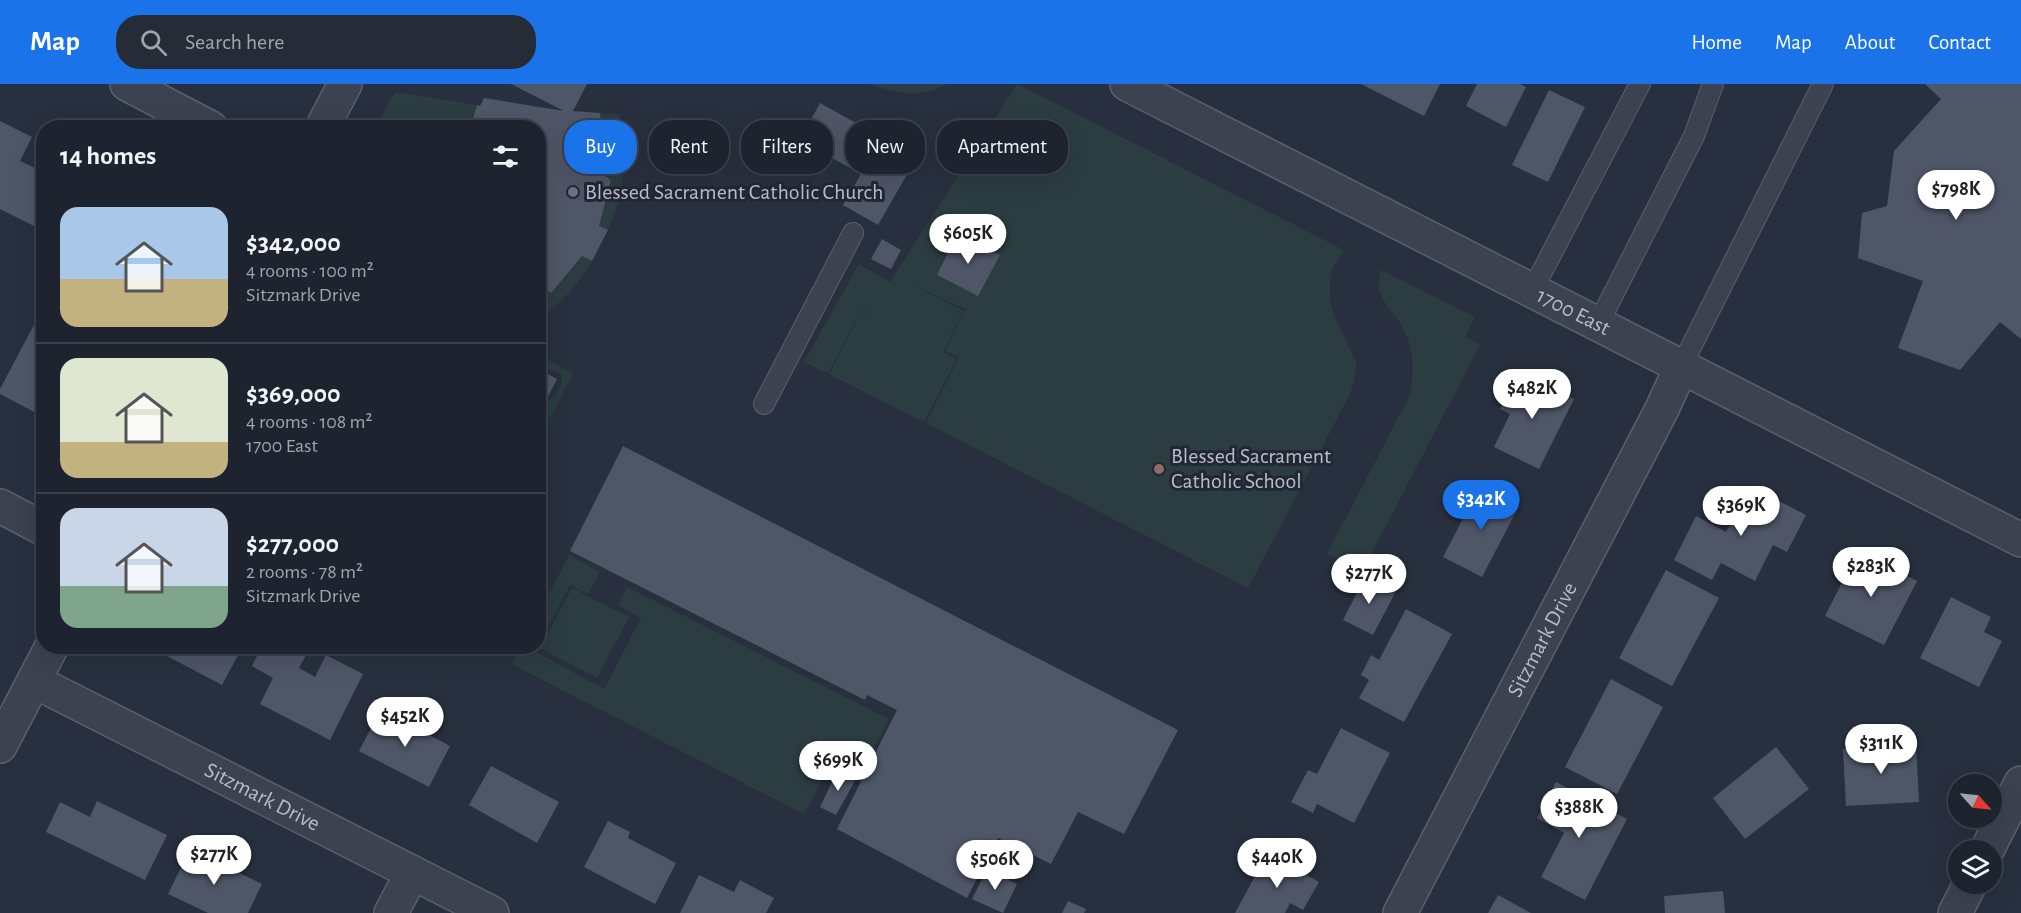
<!DOCTYPE html>
<html lang="en">
<head>
<meta charset="utf-8">
<style>
	:root { --surface:#1e242f; --page:#262c37; --text:#f1f3f6; --muted:#a1a4aa; --line:#3c414b; --accent:#1a73e8 }
	body { margin:0; font-family:"Alegreya Sans",sans-serif; background:var(--page); color:var(--text); height:100vh; display:flex; flex-direction:column; font-size:22px; white-space:nowrap }
	* { box-sizing:border-box; margin:0 }
	p { font-size:20px; color:var(--muted) }
	.icon { flex:none; width:33px; height:33px; fill:none; stroke:currentColor; stroke-width:2; stroke-linecap:round; stroke-linejoin:round }
	.map { position:relative; flex:1; overflow:hidden }
	.sheet { position:absolute; left:36px; top:36px; width:510px; height:534px; display:flex; flex-direction:column; background:var(--surface); border-radius:24px; box-shadow:0 6px 24px #0002,0 0 0 2px var(--line) }
	.sheet>* { flex:none }
	.top-card { position:absolute; left:564px; top:36px; width:570px; height:54px; display:flex; gap:12px }
	.needle { width:39px; rotate:117deg }
	.controls { position:absolute; left:1948px; top:690px; display:grid; gap:12px }
	.controls a { display:grid; place-items:center; width:54px; height:54px; border-radius:50%; background:var(--surface); box-shadow:0 6px 24px #0002,0 0 0 2px var(--line); font-size:30px }
	.price { position:absolute; translate:-50% -51px; padding:0 14px; border-radius:21px; background:#fff; color:#222; font-size:20px; line-height:39px; filter:drop-shadow(0 2px 3px #0008) }
	.price::after { content:''; position:absolute; left:50%; top:36px; width:18px; height:14px; margin-left:-9px; background:inherit; clip-path:polygon(0 0,100% 0,50% 100%) }
	.price.current { background:var(--accent); color:#fff }
	ul { padding:0; list-style:none }
	li { display:flex; align-items:center; gap:18px; height:150px; padding:0 24px }
	li+li { border-top:2px solid var(--line) }
	li span { display:grid; place-items:center; flex:none; width:168px; height:120px; border-radius:18px; color:#555 }
	li>.icon { margin-inline-start:auto }
	span .icon { width:72px; height:72px; fill:#fffc; stroke-width:1 }
	li b { font-size:26px }
	h2 { display:flex; justify-content:space-between; align-items:center; height:72px; padding:0 24px; font-size:26px }
	.tag { padding:0 21px; border-radius:24px; background:var(--surface); box-shadow:0 6px 24px #0002,0 0 0 2px var(--line); font-size:21px; line-height:54px }
	.tag.current { background:var(--accent); color:#fff }
	header { display:flex; align-items:center; gap:36px; box-sizing:border-box; height:84px; padding:0 30px; background:var(--accent); color:#fff }
	header strong { font-size:28px }
	nav { display:flex; gap:33px; margin-inline-start:auto; font-size:21px }
	.search { width:420px; height:54px; background:var(--page); display:flex; align-items:center; gap:15px; box-sizing:border-box; padding:0 21px; border-radius:24px; color:var(--muted); font-size:22px }
	.map>svg:first-child { display:block }
	.green { fill:#2b3d41 }
	.building { fill:#4f5667 }
	.lines { fill:none; stroke-linecap:round; stroke-linejoin:round }
	.service-casing { stroke:#5a606c; stroke-width:22 }
	.minor-casing { stroke:#5a606c; stroke-width:36 }
	.tertiary-casing { stroke:#5a606c; stroke-width:36 }
	.service { stroke:#3c424f; stroke-width:20 }
	.minor { stroke:#3c424f; stroke-width:33 }
	.tertiary { stroke:#3c424f; stroke-width:33 }
	.worship-dot { fill:#6b7280; stroke:#212734; stroke-width:2 }
	.education-dot { fill:#8d6e63; stroke:#212734; stroke-width:2 }
	.labels { text-anchor:middle; dominant-baseline:central; stroke-width:6; stroke-linejoin:round; paint-order:stroke }
	.poi-label { font-size:22px; fill:#b9bdc9; stroke:#212734; text-anchor:start }
	.street-label { font-size:22px; fill:#b9bdc9; stroke:#212734 }
</style>
</head>
<body>
<header>
<strong>Map</strong>
<div class="search"><svg class="icon" aria-label="search" viewBox="0 0 24 24"><circle cx="10" cy="10" r="6"/><path d="M15 15l6 6"/></svg>Search here</div>
<nav><a>Home</a><a>Map</a><a>About</a><a>Contact</a></nav>
</header>
<div class="map">
<svg width="2021" height="829" viewBox="0 0 2021 829">
	<rect width="100%" height="100%" fill="#28303f"/>
	<!-- green -->
	<g class="green">
		<path d="M 871,0 L 947,0 C 922,15 897,10 871,0 Z"/>
		<path d="M 1017,0 L 1344,166 L 1332,185 L 1330,196 L 1330,215 L 1335,234 L 1356,278 L 1355,293 L 1350,310 L 1248,504 L 926,339 L 959,274 L 945,266 L 965,225 L 911,200 L 963,227 L 943,268 L 957,275 L 924,338 L 829,290 L 862,226 L 875,232 L 862,225 L 828,289 L 804,278 L 859,180 L 890,198 Z"/>
		<path d="M 395,8 L 477,21 L 470,43 L 376,43 Z"/>
		<path d="M 600,29 L 619,30 C 630,68 624,111 608,146 L 599,142 L 611,96 L 603,91 L 604,54 Z"/>
		<path d="M 582,172 L 592,177 C 580,198 560,221 539,234 L 538,209 L 545,204 L 551,209 Z"/>
		<path d="M 1381,186 L 1475,233 L 1465,252 L 1480,261 L 1362,488 L 1327,470 L 1409,313 C 1414,293 1414,271 1407,252 C 1396,225 1371,216 1381,186 Z"/>
		<path d="M 538,271 L 573,289 L 551,334 L 541,328 C 547,314 562,312 562,292 L 556,287 L 539,284 Z"/>
		<path d="M 569,471 L 600,488 L 588,510 L 570,501 L 538,562 L 539,529 Z"/>
		<path d="M 627,503 L 889,635 L 868,676 L 840,662 L 804,730 L 511,580 L 521,563 L 538,562 L 536,568 L 604,605 L 641,534 L 618,522 Z"/>
		<path d="M 572,504 L 629,533 L 597,594 L 540,564 Z"/>
	</g>
	<!-- building -->
	<g class="building">
		<path d="M 511,0 L 587,0 L 573,27 L 600,29 L 602,42 L 604,54 L 603,91 L 611,96 L 599,142 L 608,146 L 592,177 L 582,172 L 551,209 L 545,204 L 538,209 L 538,44 L 470,44 L 477,21 L 480,22 L 484,14 L 564,27 Z"/>
		<path d="M 1361,0 L 1440,0 L 1424,32 Z"/>
		<path d="M 1477,0 L 1520,0 L 1526,3 L 1506,43 L 1466,22 Z"/>
		<path d="M 1925,0 L 2021,0 L 2021,255 L 2000,238 L 1960,286 L 1898,264 L 1923,197 L 1858,174 L 1862,129 L 1887,122 L 1894,67 L 1941,15 Z"/>
		<path d="M 1549,6 L 1585,23 L 1548,98 L 1512,81 Z"/>
		<path d="M 820,19 L 917,73 L 878,141 L 843,121 L 861,90 L 800,56 Z"/>
		<path d="M 0,37 L 32,53 L 20,77 L 44,88 L 44,127 L 36,143 L 0,125 Z"/>
		<path d="M 958,149 L 1000,171 L 978,212 L 937,191 Z"/>
		<path d="M 882,155 L 901,166 L 891,185 L 871,175 Z"/>
		<path d="M 36,237 L 44,241 L 44,319 L 38,330 L 0,310 L 0,305 Z"/>
		<path d="M 538,285 L 557,295 L 538,332 Z"/>
		<path d="M 1518,288 L 1574,315 L 1539,385 L 1494,363 L 1510,330 L 1500,325 Z"/>
		<path d="M 623,362 L 1178,646 L 1124,750 L 1078,728 L 1051,780 L 998,754 L 967,814 L 837,745 L 897,626 L 867,611 L 865,616 L 570,467 Z"/>
		<path d="M 1480,402 L 1519,422 L 1482,493 L 1443,473 Z"/>
		<path d="M 1750,402 L 1806,431 L 1787,468 L 1773,461 L 1755,497 L 1721,479 L 1712,496 L 1674,476 L 1696,432 L 1726,448 Z"/>
		<path d="M 1858,467 L 1917,497 L 1884,561 L 1825,532 Z"/>
		<path d="M 1666,486 L 1719,514 L 1672,602 L 1619,574 Z"/>
		<path d="M 1366,491 L 1396,507 L 1373,551 L 1343,536 Z"/>
		<path d="M 1951,513 L 1991,533 L 1984,548 L 2002,557 L 1979,603 L 1920,574 Z"/>
		<path d="M 1406,525 L 1452,550 L 1404,638 L 1359,614 L 1369,596 L 1361,591 L 1371,571 L 1379,576 Z"/>
		<path d="M 148,562 L 243,562 L 222,601 Z"/>
		<path d="M 262,562 L 294,562 L 307,569 L 299,584 L 315,593 L 326,571 L 363,590 L 330,656 L 260,620 L 273,594 L 252,582 Z"/>
		<path d="M 1611,595 L 1663,623 L 1617,710 L 1565,683 Z"/>
		<path d="M 381,625 L 450,662 L 429,703 L 359,667 Z"/>
		<path d="M 1341,644 L 1390,669 L 1354,739 L 1317,720 L 1313,729 L 1291,718 L 1308,686 L 1317,690 Z"/>
		<path d="M 1916,661 L 1919,718 L 1846,722 L 1843,665 Z"/>
		<path d="M 1776,663 L 1809,705 L 1745,755 L 1713,714 Z"/>
		<path d="M 491,682 L 559,718 L 537,759 L 469,721 Z"/>
		<path d="M 838,686 L 856,695 L 836,731 L 820,723 Z"/>
		<path d="M 1556,698 L 1627,735 L 1585,816 L 1541,793 L 1564,749 L 1537,734 Z"/>
		<path d="M 97,717 L 167,751 L 145,796 L 46,748 L 60,718 L 90,733 Z"/>
		<path d="M 608,737 L 630,748 L 628,754 L 676,779 L 655,820 L 584,783 Z"/>
		<path d="M 190,765 L 262,800 L 248,829 L 208,829 L 168,810 Z"/>
		<path d="M 1267,770 L 1319,798 L 1303,826 L 1290,819 L 1285,829 L 1235,829 Z"/>
		<path d="M 987,785 L 1017,800 L 1003,829 L 972,815 Z"/>
		<path d="M 699,791 L 734,808 L 740,796 L 774,814 L 766,829 L 680,829 Z"/>
		<path d="M 1723,807 L 1725,829 L 1665,829 L 1664,812 Z"/>
		<path d="M 1498,811 L 1531,829 L 1488,829 Z"/>
		<path d="M 1068,817 L 1086,825 L 1084,829 L 1062,829 Z"/>
	</g>
	<g class="lines">
		<defs>
			<g id="service">
				<path d="M 1532,207 L 1640,0"/>
				<path d="M 1598,240 L 1694,52 L 1713,0"/>
				<path d="M 1682,281 L 1823,0"/>
				<path d="M 764,320 L 853,149"/>
			</g>
			<g id="minor">
				<path d="M 127,0 L 211,44"/>
				<path id="s1" d="M 1127,0 C 1425,153 1724,303 2021,456"/>
				<path d="M 0,422 L 44,445"/>
				<path id="s2" d="M 34,597 L 492,829"/>
				<path d="M 1987,766 L 2021,699"/>
				<path d="M 391,829 L 412,789"/>
				<path id="s3" d="M 1400,829 L 1662,325 L 1682,281"/>
				<path d="M 1955,829 L 1970,800"/>
			</g>
			<g id="tertiary">
				<path d="M 322,44 L 345,0"/>
				<path d="M 0,662 L 52,562"/>
			</g>
		</defs>
		<!-- service casing -->
		<use href="#service" class="service-casing"/>
		<!-- minor casing -->
		<use href="#minor" class="minor-casing"/>
		<!-- tertiary casing -->
		<use href="#tertiary" class="tertiary-casing"/>
		<!-- service -->
		<use href="#service" class="service"/>
		<!-- minor -->
		<use href="#minor" class="minor"/>
		<!-- tertiary -->
		<use href="#tertiary" class="tertiary"/>
	</g>
	<!-- markers -->
	<circle class="worship-dot" cx="573" cy="108" r="6"/>
	<circle class="education-dot" cx="1159" cy="385" r="6"/>
	<g class="labels">
		<!-- poi labels -->
		<g class="poi-label">
			<text x="585" y="108">Blessed Sacrament Catholic Church</text>
			<text x="1171" y="372">Blessed Sacrament<tspan x="1171" dy="25">Catholic School</tspan></text>
		</g>
		<!-- street labels -->
		<g class="street-label">
			<text stroke="none"><textPath href="#s1" startOffset="501">1700 East</textPath></text>
			<text stroke="none"><textPath href="#s3" startOffset="308">Sitzmark Drive</textPath></text>
			<text stroke="none"><textPath href="#s2" startOffset="256">Sitzmark Drive</textPath></text>
		</g>
	</g>
</svg>
<div class="controls">
<a><svg class="needle" viewBox="-14 -14 28 28"><path d="M0-13l5 13h-10z" fill="#e53935"/><path d="M0 13l5-13h-10z" fill="#a1a4aa"/></svg></a>
<a><svg class="icon" aria-label="layers" viewBox="0 0 24 24"><path d="M12 4l9 5-9 5-9-5zM3 14l9 5 9-5"/></svg></a>
</div>
<b class="price" style="left:1956px;top:137px">$798K</b>
<b class="price" style="left:968px;top:181px">$605K</b>
<b class="price" style="left:1532px;top:336px">$482K</b>
<b class="price current" style="left:1481px;top:447px">$342K</b>
<b class="price" style="left:1741px;top:453px">$369K</b>
<b class="price" style="left:1871px;top:514px">$283K</b>
<b class="price" style="left:1369px;top:521px">$277K</b>
<b class="price" style="left:405px;top:664px">$452K</b>
<b class="price" style="left:1881px;top:691px">$311K</b>
<b class="price" style="left:838px;top:708px">$699K</b>
<b class="price" style="left:1579px;top:755px">$388K</b>
<b class="price" style="left:214px;top:802px">$277K</b>
<b class="price" style="left:1277px;top:805px">$440K</b>
<b class="price" style="left:995px;top:807px">$506K</b>
<div class="top-card">
<a class="tag current">Buy</a>
<a class="tag">Rent</a>
<a class="tag">Filters</a>
<a class="tag">New</a>
<a class="tag">Apartment</a>
</div>
<section class="sheet">
<h2>14 homes<svg class="icon" aria-label="filters" viewBox="0 0 24 24"><path d="M4 7h16M4 17h16"/><circle cx="9" cy="7" r="2"/><circle cx="15" cy="17" r="2"/></svg></h2>
<ul>
<li><span style="background:linear-gradient(#a9c7e8 60%,#c2b280 0)"><svg class="icon" aria-label="home" viewBox="0 0 24 24"><path d="M3 11l9-7 9 7M6 9v11h12V9"/></svg></span><div><b>$342,000</b><p>4 rooms · 100 m²</p><p>Sitzmark Drive</p></div></li>
<li><span style="background:linear-gradient(#dfe7d0 70%,#c2b280 0)"><svg class="icon" aria-label="home" viewBox="0 0 24 24"><path d="M3 11l9-7 9 7M6 9v11h12V9"/></svg></span><div><b>$369,000</b><p>4 rooms · 108 m²</p><p>1700 East</p></div></li>
<li><span style="background:linear-gradient(#c9d6e8 65%,#7fa58c 0)"><svg class="icon" aria-label="home" viewBox="0 0 24 24"><path d="M3 11l9-7 9 7M6 9v11h12V9"/></svg></span><div><b>$277,000</b><p>2 rooms · 78 m²</p><p>Sitzmark Drive</p></div></li>
</ul>
</section>
</div>
</body>
</html>
